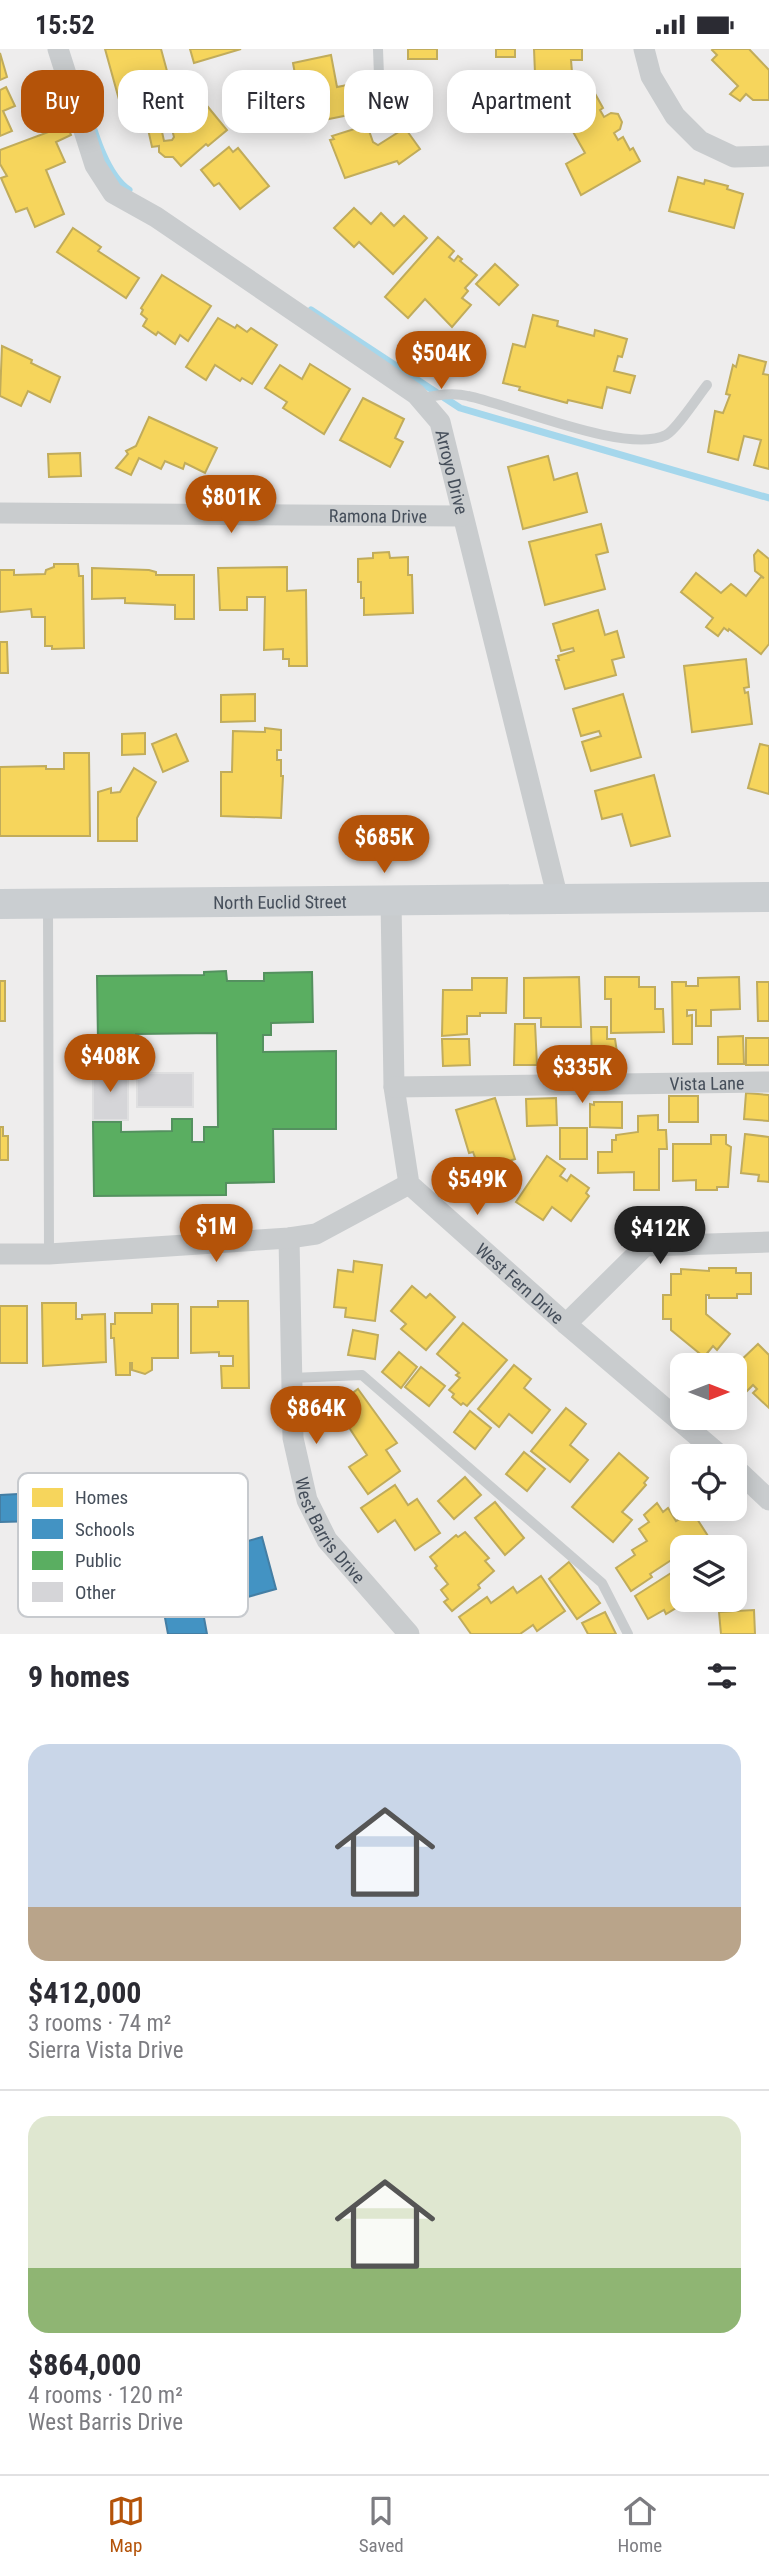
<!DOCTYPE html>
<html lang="en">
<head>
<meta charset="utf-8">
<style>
	:root { --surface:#fff; --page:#f2f2f3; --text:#2b2b33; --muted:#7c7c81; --line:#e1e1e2; --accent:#b45309 }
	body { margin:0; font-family:"Roboto Condensed",sans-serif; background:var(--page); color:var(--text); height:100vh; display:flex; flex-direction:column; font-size:26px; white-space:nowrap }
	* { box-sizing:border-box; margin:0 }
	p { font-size:23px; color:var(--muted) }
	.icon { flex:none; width:38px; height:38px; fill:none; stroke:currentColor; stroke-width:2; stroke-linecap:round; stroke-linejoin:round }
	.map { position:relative; height:1585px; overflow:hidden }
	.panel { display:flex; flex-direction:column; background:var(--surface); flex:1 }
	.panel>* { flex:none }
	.banner { position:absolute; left:21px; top:21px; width:728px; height:63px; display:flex; gap:14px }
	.needle { width:46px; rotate:90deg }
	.buttons { position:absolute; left:670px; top:1304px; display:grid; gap:14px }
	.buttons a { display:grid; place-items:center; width:77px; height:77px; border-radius:14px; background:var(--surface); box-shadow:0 4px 18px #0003; font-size:35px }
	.price { position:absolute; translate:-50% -60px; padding:0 16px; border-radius:24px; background:var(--accent); color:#fff; font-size:23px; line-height:46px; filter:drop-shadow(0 2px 4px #0008) }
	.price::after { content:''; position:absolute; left:50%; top:42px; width:21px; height:16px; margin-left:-10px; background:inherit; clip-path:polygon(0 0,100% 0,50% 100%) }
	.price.selected { background:#222; color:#fff }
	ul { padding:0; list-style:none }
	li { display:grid; align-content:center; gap:14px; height:371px; padding:0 28px }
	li+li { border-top:2px solid var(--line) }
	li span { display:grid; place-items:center; height:217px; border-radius:21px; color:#555 }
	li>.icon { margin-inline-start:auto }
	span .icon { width:126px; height:126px; fill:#fffc; stroke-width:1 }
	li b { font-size:30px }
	h2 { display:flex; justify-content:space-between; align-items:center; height:84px; padding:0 28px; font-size:30px }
	.pill { padding:0 24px; border-radius:21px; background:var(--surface); box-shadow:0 4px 18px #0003; font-size:24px; line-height:63px }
	.pill.selected { background:var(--accent); color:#fff }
	.status { display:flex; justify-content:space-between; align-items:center; height:49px; padding:0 35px; background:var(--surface); direction:ltr }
	.status svg { height:19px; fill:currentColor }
	.dock { display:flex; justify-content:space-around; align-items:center; height:98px; border-top:2px solid var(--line); background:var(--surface); font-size:19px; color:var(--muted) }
	.dock a { display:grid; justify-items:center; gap:4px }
	.dock .selected { color:var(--accent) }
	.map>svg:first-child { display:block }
	.homes { fill:#f6d55c; stroke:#c1ac5b; stroke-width:2 }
	.schools { fill:#4393c3; stroke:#447ea4; stroke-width:2 }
	.public { fill:#5aae61; stroke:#54915f; stroke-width:2 }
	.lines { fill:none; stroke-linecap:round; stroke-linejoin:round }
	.stream { stroke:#a5d7ec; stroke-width:7 }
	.building { fill:#d5d5d8; stroke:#dfdfe0; stroke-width:2 }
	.lane { stroke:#c9ccce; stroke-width:10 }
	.street { stroke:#c9ccce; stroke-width:21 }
	.secondary { stroke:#caced1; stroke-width:30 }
	.labels { text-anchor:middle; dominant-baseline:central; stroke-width:7; stroke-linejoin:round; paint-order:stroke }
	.street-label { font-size:18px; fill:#454e5a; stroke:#fff }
	.key { fill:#fff; stroke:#c7cace; stroke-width:2 }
	.key-label { font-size:19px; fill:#454e5a }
</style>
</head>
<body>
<div class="status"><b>15:52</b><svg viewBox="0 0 49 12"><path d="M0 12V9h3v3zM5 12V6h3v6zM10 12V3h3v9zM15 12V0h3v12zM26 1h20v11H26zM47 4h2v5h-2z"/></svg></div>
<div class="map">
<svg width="769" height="1585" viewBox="0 0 769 1585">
	<rect width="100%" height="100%" fill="#eeeded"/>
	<!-- homes -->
	<g class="homes">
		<path d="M 105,0 L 161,0 L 167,22 L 141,30 L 145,47 L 120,54 Z"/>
		<path d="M 190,0 L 241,0 L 194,14 Z"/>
		<rect x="408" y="0" width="29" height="10"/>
		<rect x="496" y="0" width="19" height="8"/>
		<path d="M 534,0 L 582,0 L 582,11 L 571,11 L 572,23 L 535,24 Z"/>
		<path d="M 713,0 L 749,0 L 769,21 L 769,51 L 753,51 L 746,45 L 740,52 L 730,45 L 738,37 L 712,11 L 717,6 L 712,1 Z"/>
		<path d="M 0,4 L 7,28 L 0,31 Z"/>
		<path d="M 331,6 L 337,38 L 368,32 L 374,61 L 304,75 L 293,14 Z"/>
		<path d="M 588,32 L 603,59 L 600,61 L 604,68 L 611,64 L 618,65 L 622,73 L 620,80 L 614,84 L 618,91 L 623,88 L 630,101 L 633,99 L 640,112 L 581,146 L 566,115 L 585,104 L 568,74 L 577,69 L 565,46 Z"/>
		<path d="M 6,38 L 15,57 L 3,62 L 12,82 L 0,87 L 0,41 Z"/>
		<path d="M 208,58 L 227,81 L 208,97 L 206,95 L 181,117 L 173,108 L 165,108 L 159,103 L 159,97 L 152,98 L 146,71 L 159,69 L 164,92 L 172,91 L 174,88 L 169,69 L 184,64 L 187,75 Z"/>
		<path d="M 67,76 L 71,86 L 56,93 L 65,113 L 46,121 L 64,165 L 35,178 L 27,159 L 16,163 L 1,129 L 7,127 L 0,115 L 0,101 Z"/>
		<path d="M 367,76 L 373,93 L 378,96 L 405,79 L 420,100 L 399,115 L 397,112 L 345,129 L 330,91 L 334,90 L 332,87 Z"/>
		<path d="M 229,98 L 233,103 L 238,99 L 269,137 L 240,160 L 219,134 L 214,137 L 201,121 Z"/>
		<path d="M 678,128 L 704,135 L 705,131 L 728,137 L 727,140 L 743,145 L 734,179 L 669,162 Z"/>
		<path d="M 354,159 L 371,175 L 381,164 L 394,177 L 404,167 L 427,189 L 393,225 L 359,193 L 354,198 L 334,179 Z"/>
		<path d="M 73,179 L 101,198 L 98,202 L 139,229 L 126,249 L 57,203 Z"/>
		<path d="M 438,188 L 454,202 L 449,208 L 454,212 L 458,207 L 462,210 L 460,212 L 477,226 L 465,239 L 468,242 L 462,249 L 471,256 L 452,278 L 425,250 L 408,269 L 385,248 Z"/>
		<path d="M 495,215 L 518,236 L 499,256 L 476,235 Z"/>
		<path d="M 162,226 L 211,257 L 188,292 L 180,286 L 175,295 L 158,283 L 156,286 L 143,277 L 147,270 L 141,265 L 143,261 L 141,259 Z"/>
		<path d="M 533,266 L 558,272 L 557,277 L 594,287 L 595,281 L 627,290 L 622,308 L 618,307 L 614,322 L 635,327 L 630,344 L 607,338 L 602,359 L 568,351 L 567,354 L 519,341 L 520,338 L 503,334 L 513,295 L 525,298 Z"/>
		<path d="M 218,269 L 235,279 L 237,276 L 247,283 L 251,279 L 277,296 L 252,335 L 242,329 L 240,332 L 215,316 L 206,331 L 186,318 Z"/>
		<path d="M 2,297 L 32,311 L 31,314 L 60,328 L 50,353 L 28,342 L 21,357 L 0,347 Z"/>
		<path d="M 739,306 L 766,313 L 763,325 L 769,326 L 769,420 L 754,416 L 761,391 L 744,387 L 738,411 L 708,403 L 715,362 L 723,364 L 730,346 L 726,345 L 733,316 L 736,318 Z"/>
		<path d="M 310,315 L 350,340 L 324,385 L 283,359 L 287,353 L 265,339 L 280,316 L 302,330 Z"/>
		<path d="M 363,349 L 404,370 L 395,389 L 403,393 L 390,418 L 340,391 Z"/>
		<path d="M 149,368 L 217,399 L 205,424 L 185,414 L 183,420 L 165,412 L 161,420 L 139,409 L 131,426 L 116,419 L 128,405 L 126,402 L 136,397 Z"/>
		<path d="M 80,404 L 81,427 L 49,428 L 48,405 Z"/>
		<path d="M 548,407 L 554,431 L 577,424 L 587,463 L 523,480 L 508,418 Z"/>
		<path d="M 601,475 L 608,503 L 596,506 L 605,540 L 545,556 L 529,493 Z"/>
		<path d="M 758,501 L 769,510 L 769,595 L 761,605 L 729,580 L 728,582 L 724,579 L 718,587 L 706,578 L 713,569 L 681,543 L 696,524 L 721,544 L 731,535 L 746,547 L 761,528 L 764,529 L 755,522 L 754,506 Z"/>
		<path d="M 389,503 L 390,509 L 408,508 L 408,526 L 412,526 L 413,564 L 364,566 L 364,549 L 361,549 L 361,533 L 358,533 L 358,510 L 373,509 L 373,504 Z"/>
		<path d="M 54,515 L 78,515 L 79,527 L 83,527 L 84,599 L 52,600 L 52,597 L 45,597 L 45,568 L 32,568 L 31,560 L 0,563 L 0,521 L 14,521 L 14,526 L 45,525 L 46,521 L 54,518 Z"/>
		<path d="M 287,518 L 287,542 L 306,541 L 307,617 L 289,617 L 289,610 L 283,610 L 283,600 L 264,601 L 265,548 L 247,548 L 247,561 L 220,561 L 218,519 Z"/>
		<path d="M 92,519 L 149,521 L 156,523 L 156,526 L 194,526 L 194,570 L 175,570 L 175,556 L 125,554 L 125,549 L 92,550 Z"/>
		<path d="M 598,561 L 605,586 L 617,582 L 624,608 L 612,611 L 616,626 L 565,640 L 556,611 L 559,611 L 558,607 L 574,602 L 573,599 L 561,602 L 553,575 Z"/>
		<path d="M 0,593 L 7,593 L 8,624 L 0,624 Z"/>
		<path d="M 746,610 L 749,638 L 744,639 L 745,644 L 748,643 L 752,675 L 692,683 L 684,617 Z"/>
		<path d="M 255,645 L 255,672 L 221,673 L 221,646 Z"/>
		<path d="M 623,645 L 641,708 L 591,722 L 582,693 L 601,687 L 599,682 L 581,687 L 573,660 Z"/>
		<path d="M 265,679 L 281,681 L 281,701 L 277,701 L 277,711 L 281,711 L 281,727 L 283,727 L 281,769 L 221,767 L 221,723 L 232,723 L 233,682 L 265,683 Z"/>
		<path d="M 145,684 L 145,705 L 122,706 L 122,685 Z"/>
		<path d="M 176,685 L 188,712 L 163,723 L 152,695 Z"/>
		<path d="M 760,695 L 769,697 L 769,745 L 748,739 Z"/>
		<path d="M 64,704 L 89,704 L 90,787 L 0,787 L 0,718 L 46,717 L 46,720 L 64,720 Z"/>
		<path d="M 134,719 L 156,733 L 137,769 L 137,792 L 98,792 L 98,743 L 111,739 L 111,744 L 120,743 Z"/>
		<path d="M 654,726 L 670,787 L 631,797 L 622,765 L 602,770 L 595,742 Z"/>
		<path d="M 579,928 L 581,978 L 541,978 L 541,969 L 524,969 L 524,929 Z"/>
		<path d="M 605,928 L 639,928 L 639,938 L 655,938 L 655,960 L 663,960 L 664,983 L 611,984 L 611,950 L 605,950 Z"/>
		<path d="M 739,928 L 740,960 L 711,961 L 711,977 L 696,977 L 696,961 L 687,961 L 687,967 L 692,966 L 692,995 L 673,995 L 672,933 L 686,933 L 686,937 L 698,937 L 698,929 Z"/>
		<path d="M 472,929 L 507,929 L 506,964 L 480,964 L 480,967 L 467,967 L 467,985 L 442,987 L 443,941 L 472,941 Z"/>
		<rect x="0" y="932" width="5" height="40"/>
		<path d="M 757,933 L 769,933 L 769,972 L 758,972 Z"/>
		<path d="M 515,975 L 535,975 L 537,1016 L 514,1016 Z"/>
		<path d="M 591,978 L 607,978 L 607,990 L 615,990 L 619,1016 L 592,1016 Z"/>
		<path d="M 743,987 L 744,1015 L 718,1015 L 718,988 Z"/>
		<rect x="746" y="989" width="23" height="27"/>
		<path d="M 442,990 L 469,990 L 470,1016 L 443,1017 Z"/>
		<path d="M 746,1044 L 769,1046 L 769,1072 L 744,1070 Z"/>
		<rect x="669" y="1047" width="29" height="26"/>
		<path d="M 495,1049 L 515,1110 L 480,1122 L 473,1103 L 469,1104 L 456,1061 Z"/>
		<path d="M 556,1049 L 557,1076 L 527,1077 L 526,1050 Z"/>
		<path d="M 594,1053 L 622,1053 L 622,1079 L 590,1078 L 590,1055 L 594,1056 Z"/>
		<path d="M 658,1066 L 658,1081 L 666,1081 L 667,1100 L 659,1100 L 659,1141 L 634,1141 L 634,1123 L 598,1124 L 598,1103 L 612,1103 L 612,1091 L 616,1091 L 616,1086 L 638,1083 L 638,1067 Z"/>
		<path d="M 0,1078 L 3,1078 L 3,1087 L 8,1087 L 8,1111 L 0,1111 Z"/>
		<rect x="560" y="1079" width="27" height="31"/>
		<path d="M 745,1085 L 769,1088 L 769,1133 L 758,1132 L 759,1126 L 741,1124 Z"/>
		<path d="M 711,1086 L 726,1086 L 726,1095 L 731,1098 L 728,1138 L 717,1138 L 717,1141 L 696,1141 L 696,1131 L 673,1132 L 673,1095 L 711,1095 Z"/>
		<path d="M 547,1107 L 565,1120 L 560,1127 L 567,1132 L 571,1126 L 589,1139 L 586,1144 L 589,1147 L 571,1172 L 552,1158 L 543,1171 L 516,1153 Z"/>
		<path d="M 354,1212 L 382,1216 L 375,1272 L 345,1268 L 346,1259 L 334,1258 L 338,1221 L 353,1223 Z"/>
		<path d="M 709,1219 L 736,1219 L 736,1224 L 751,1224 L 751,1245 L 737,1245 L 737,1249 L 709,1249 L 709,1246 L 706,1246 L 706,1265 L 730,1285 L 717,1301 L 713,1297 L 704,1308 L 671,1281 L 671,1270 L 663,1270 L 663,1246 L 671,1246 L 671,1225 L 681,1225 L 681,1220 L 709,1222 Z"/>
		<path d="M 412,1237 L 426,1249 L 430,1245 L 455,1268 L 426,1301 L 401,1280 L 406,1275 L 391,1262 Z"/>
		<path d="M 218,1252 L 248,1252 L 249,1339 L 222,1339 L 221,1317 L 233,1317 L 233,1307 L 219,1307 L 219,1303 L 191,1304 L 191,1258 L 218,1258 Z"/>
		<path d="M 42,1254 L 76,1254 L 76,1270 L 82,1270 L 82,1266 L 105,1265 L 106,1313 L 43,1317 Z"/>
		<path d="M 152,1255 L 178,1255 L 178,1309 L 152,1309 L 152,1321 L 145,1325 L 132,1321 L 132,1314 L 130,1314 L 130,1326 L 116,1326 L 114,1289 L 111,1289 L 111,1275 L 115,1275 L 115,1264 L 152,1264 Z"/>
		<rect x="0" y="1257" width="27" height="57"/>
		<path d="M 463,1274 L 507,1311 L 467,1357 L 463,1354 L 461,1356 L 452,1348 L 454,1345 L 449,1341 L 460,1329 L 456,1326 L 459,1324 L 437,1305 Z"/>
		<path d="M 353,1281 L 378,1286 L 375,1310 L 348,1306 Z"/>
		<path d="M 758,1295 L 769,1306 L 769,1359 L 753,1344 L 757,1340 L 753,1336 L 747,1342 L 735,1330 L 733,1316 L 736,1316 Z"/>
		<path d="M 399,1303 L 417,1318 L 401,1339 L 382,1323 Z"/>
		<path d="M 514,1316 L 531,1330 L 524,1339 L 550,1361 L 532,1384 L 509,1365 L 499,1378 L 478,1360 Z"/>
		<path d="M 421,1318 L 445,1337 L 429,1357 L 405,1338 Z"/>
		<path d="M 358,1340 L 397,1394 L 386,1401 L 400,1422 L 368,1445 L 349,1418 L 367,1406 L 335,1357 Z"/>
		<path d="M 566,1359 L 586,1375 L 570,1396 L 588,1411 L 570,1433 L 531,1402 Z"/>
		<path d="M 470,1362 L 491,1379 L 475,1400 L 454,1383 Z"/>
		<path d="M 524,1403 L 545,1420 L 527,1442 L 506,1425 Z"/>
		<path d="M 619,1404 L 648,1429 L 644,1434 L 646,1436 L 622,1463 L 632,1471 L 613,1493 L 572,1458 Z"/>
		<path d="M 465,1428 L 481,1446 L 454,1470 L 438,1452 Z"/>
		<path d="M 395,1436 L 408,1456 L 417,1450 L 440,1484 L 415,1501 L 395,1471 L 378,1483 L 361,1459 Z"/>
		<path d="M 495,1453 L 524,1489 L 505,1506 L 475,1469 Z"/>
		<path d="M 657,1454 L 663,1463 L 668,1459 L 676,1472 L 692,1462 L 708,1487 L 691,1498 L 682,1498 L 682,1504 L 650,1525 L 652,1528 L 631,1542 L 616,1519 L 635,1506 L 632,1501 L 647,1492 L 639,1480 L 649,1473 L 644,1466 Z"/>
		<path d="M 465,1483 L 489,1509 L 485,1512 L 494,1522 L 478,1536 L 480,1539 L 452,1562 L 444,1553 L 448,1550 L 441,1541 L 448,1535 L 435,1519 L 437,1517 L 430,1508 L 456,1486 L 458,1488 Z"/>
		<path d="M 569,1513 L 600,1554 L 577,1570 L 549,1530 Z"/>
		<path d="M 682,1517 L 682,1550 L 691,1550 L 666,1565 L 664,1561 L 648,1570 L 635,1547 Z"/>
		<path d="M 541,1527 L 565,1562 L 537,1582 L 533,1576 L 520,1585 L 471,1585 L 459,1568 L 487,1548 L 491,1554 L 513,1538 L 517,1544 Z"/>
		<path d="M 693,1550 L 718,1550 L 703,1559 L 699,1552 Z"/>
		<path d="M 754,1561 L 755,1585 L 721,1585 L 719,1563 Z"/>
		<path d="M 605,1563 L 616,1585 L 588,1585 L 582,1574 Z"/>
	</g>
	<!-- schools -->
	<g class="schools">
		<path d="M 36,1444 L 37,1472 L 0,1473 L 0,1446 Z"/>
		<path d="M 185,1465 L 207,1585 L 168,1585 L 147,1472 Z"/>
		<path d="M 262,1488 L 276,1540 L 226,1554 L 212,1502 Z"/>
	</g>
	<!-- public -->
	<path class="public" d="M 226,922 L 227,932 L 264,932 L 264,924 L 312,923 L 313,973 L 271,974 L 271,986 L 263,986 L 263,1003 L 336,1002 L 336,1080 L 273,1080 L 274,1133 L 226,1134 L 226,1146 L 94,1147 L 93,1073 L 121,1073 L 121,1083 L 172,1082 L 172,1070 L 192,1070 L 192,1093 L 204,1093 L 204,1078 L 218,1078 L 217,984 L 136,985 L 136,993 L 98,993 L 97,927 L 204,926 L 204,923 Z"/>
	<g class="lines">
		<!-- stream -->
		<g class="stream">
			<path d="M 78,30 C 89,60 101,123 129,141"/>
			<path d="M 311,261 L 460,359 L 769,449"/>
		</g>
	</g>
	<!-- building -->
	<g class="building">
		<rect x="93" y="1019" width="35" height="52"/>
		<rect x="137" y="1024" width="56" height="34"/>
	</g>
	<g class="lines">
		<!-- lane -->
		<g class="lane">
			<path d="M 378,0 L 380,53"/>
			<path d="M 420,350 C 435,346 452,343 468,347 C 512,356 627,406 666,386 C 676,381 699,346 707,336"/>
			<path d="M 48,858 L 49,1205"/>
			<path d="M 292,1329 L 362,1326 L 602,1534 L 628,1585"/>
		</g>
		<!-- street -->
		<g class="street">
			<path id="s1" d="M 58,0 L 95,116 L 113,144 L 156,168 L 416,345 L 440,373 L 558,850"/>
			<path d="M 644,0 L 651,27 L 675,67 L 700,92 L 734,108 L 769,107"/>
			<path id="s2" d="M 0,464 L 461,467"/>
			<path id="s3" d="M 391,851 L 394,1038 L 409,1135 L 566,1275 L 721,1407"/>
			<path id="s4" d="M 394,1038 L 769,1033"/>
			<path id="s5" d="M 289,1189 L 293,1389 L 307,1451 L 327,1491 L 409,1585"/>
			<path d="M 0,1205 L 49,1205 L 289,1189 L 316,1185 L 409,1135"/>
			<path d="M 566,1275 L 645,1197 L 769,1193"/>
			<path d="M 735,1419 L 769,1451"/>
		</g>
		<!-- secondary -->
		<path class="secondary" id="s6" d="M 0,855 L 769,848"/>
	</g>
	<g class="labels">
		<!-- street labels -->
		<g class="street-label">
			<text stroke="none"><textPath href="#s1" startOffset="607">Arroyo Drive</textPath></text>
			<text stroke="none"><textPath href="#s2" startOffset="378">Ramona Drive</textPath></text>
			<text stroke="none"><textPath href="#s6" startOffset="280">North Euclid Street</textPath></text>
			<text stroke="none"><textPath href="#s4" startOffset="313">Vista Lane</textPath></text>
			<text stroke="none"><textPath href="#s3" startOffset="434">West Fern Drive</textPath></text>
			<text stroke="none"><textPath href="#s5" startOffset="301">West Barris Drive</textPath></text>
		</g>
	</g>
	<!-- legend -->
	<rect x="18" y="1424" width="230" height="144" rx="10" class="key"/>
	<rect x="32" y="1439" width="31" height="19" fill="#f6d55c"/>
	<rect x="32" y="1470" width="31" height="20" fill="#4393c3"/>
	<rect x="32" y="1502" width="31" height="19" fill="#5aae61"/>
	<rect x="32" y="1533" width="31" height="20" fill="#d5d5d8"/>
	<g class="key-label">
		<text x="75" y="1455">Homes</text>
		<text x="75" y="1487">Schools</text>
		<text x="75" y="1518">Public</text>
		<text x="75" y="1550">Other</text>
	</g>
</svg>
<div class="buttons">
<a><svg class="needle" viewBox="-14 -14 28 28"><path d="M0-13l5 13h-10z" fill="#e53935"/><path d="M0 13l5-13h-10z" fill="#7c7c81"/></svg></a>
<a><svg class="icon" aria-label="locate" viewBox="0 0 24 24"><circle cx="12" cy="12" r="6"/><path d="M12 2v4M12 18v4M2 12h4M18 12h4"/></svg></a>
<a><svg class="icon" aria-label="layers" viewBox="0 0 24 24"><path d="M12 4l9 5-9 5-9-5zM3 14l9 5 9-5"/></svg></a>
</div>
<b class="price" style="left:441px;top:342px">$504K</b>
<b class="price" style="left:231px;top:486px">$801K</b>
<b class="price" style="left:384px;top:826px">$685K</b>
<b class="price" style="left:110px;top:1045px">$408K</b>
<b class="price" style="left:582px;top:1056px">$335K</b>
<b class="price" style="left:477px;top:1168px">$549K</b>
<b class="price" style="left:216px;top:1215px">$1M</b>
<b class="price selected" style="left:660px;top:1217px">$412K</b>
<b class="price" style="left:316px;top:1397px">$864K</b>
<div class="banner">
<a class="pill selected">Buy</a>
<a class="pill">Rent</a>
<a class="pill">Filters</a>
<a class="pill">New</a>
<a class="pill">Apartment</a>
</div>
</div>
<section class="panel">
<h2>9 homes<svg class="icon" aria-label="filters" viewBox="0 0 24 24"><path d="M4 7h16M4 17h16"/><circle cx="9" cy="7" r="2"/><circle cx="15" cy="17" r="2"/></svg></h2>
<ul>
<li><span style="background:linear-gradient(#c9d6e8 75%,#b9a48a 0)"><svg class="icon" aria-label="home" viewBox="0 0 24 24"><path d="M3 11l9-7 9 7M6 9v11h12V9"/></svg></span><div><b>$412,000</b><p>3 rooms · 74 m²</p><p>Sierra Vista Drive</p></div></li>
<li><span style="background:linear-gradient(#dfe7d0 70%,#8fb573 0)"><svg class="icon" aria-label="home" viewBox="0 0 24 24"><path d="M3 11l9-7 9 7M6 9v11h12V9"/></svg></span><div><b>$864,000</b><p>4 rooms · 120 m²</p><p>West Barris Drive</p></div></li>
</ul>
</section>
<nav class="dock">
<a class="selected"><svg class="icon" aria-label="map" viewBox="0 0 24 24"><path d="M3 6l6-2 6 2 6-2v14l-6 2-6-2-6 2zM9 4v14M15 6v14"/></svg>Map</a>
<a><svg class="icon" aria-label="saved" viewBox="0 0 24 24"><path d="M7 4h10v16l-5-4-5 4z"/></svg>Saved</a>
<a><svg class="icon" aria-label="home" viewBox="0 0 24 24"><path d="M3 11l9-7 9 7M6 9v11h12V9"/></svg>Home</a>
</nav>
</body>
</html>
